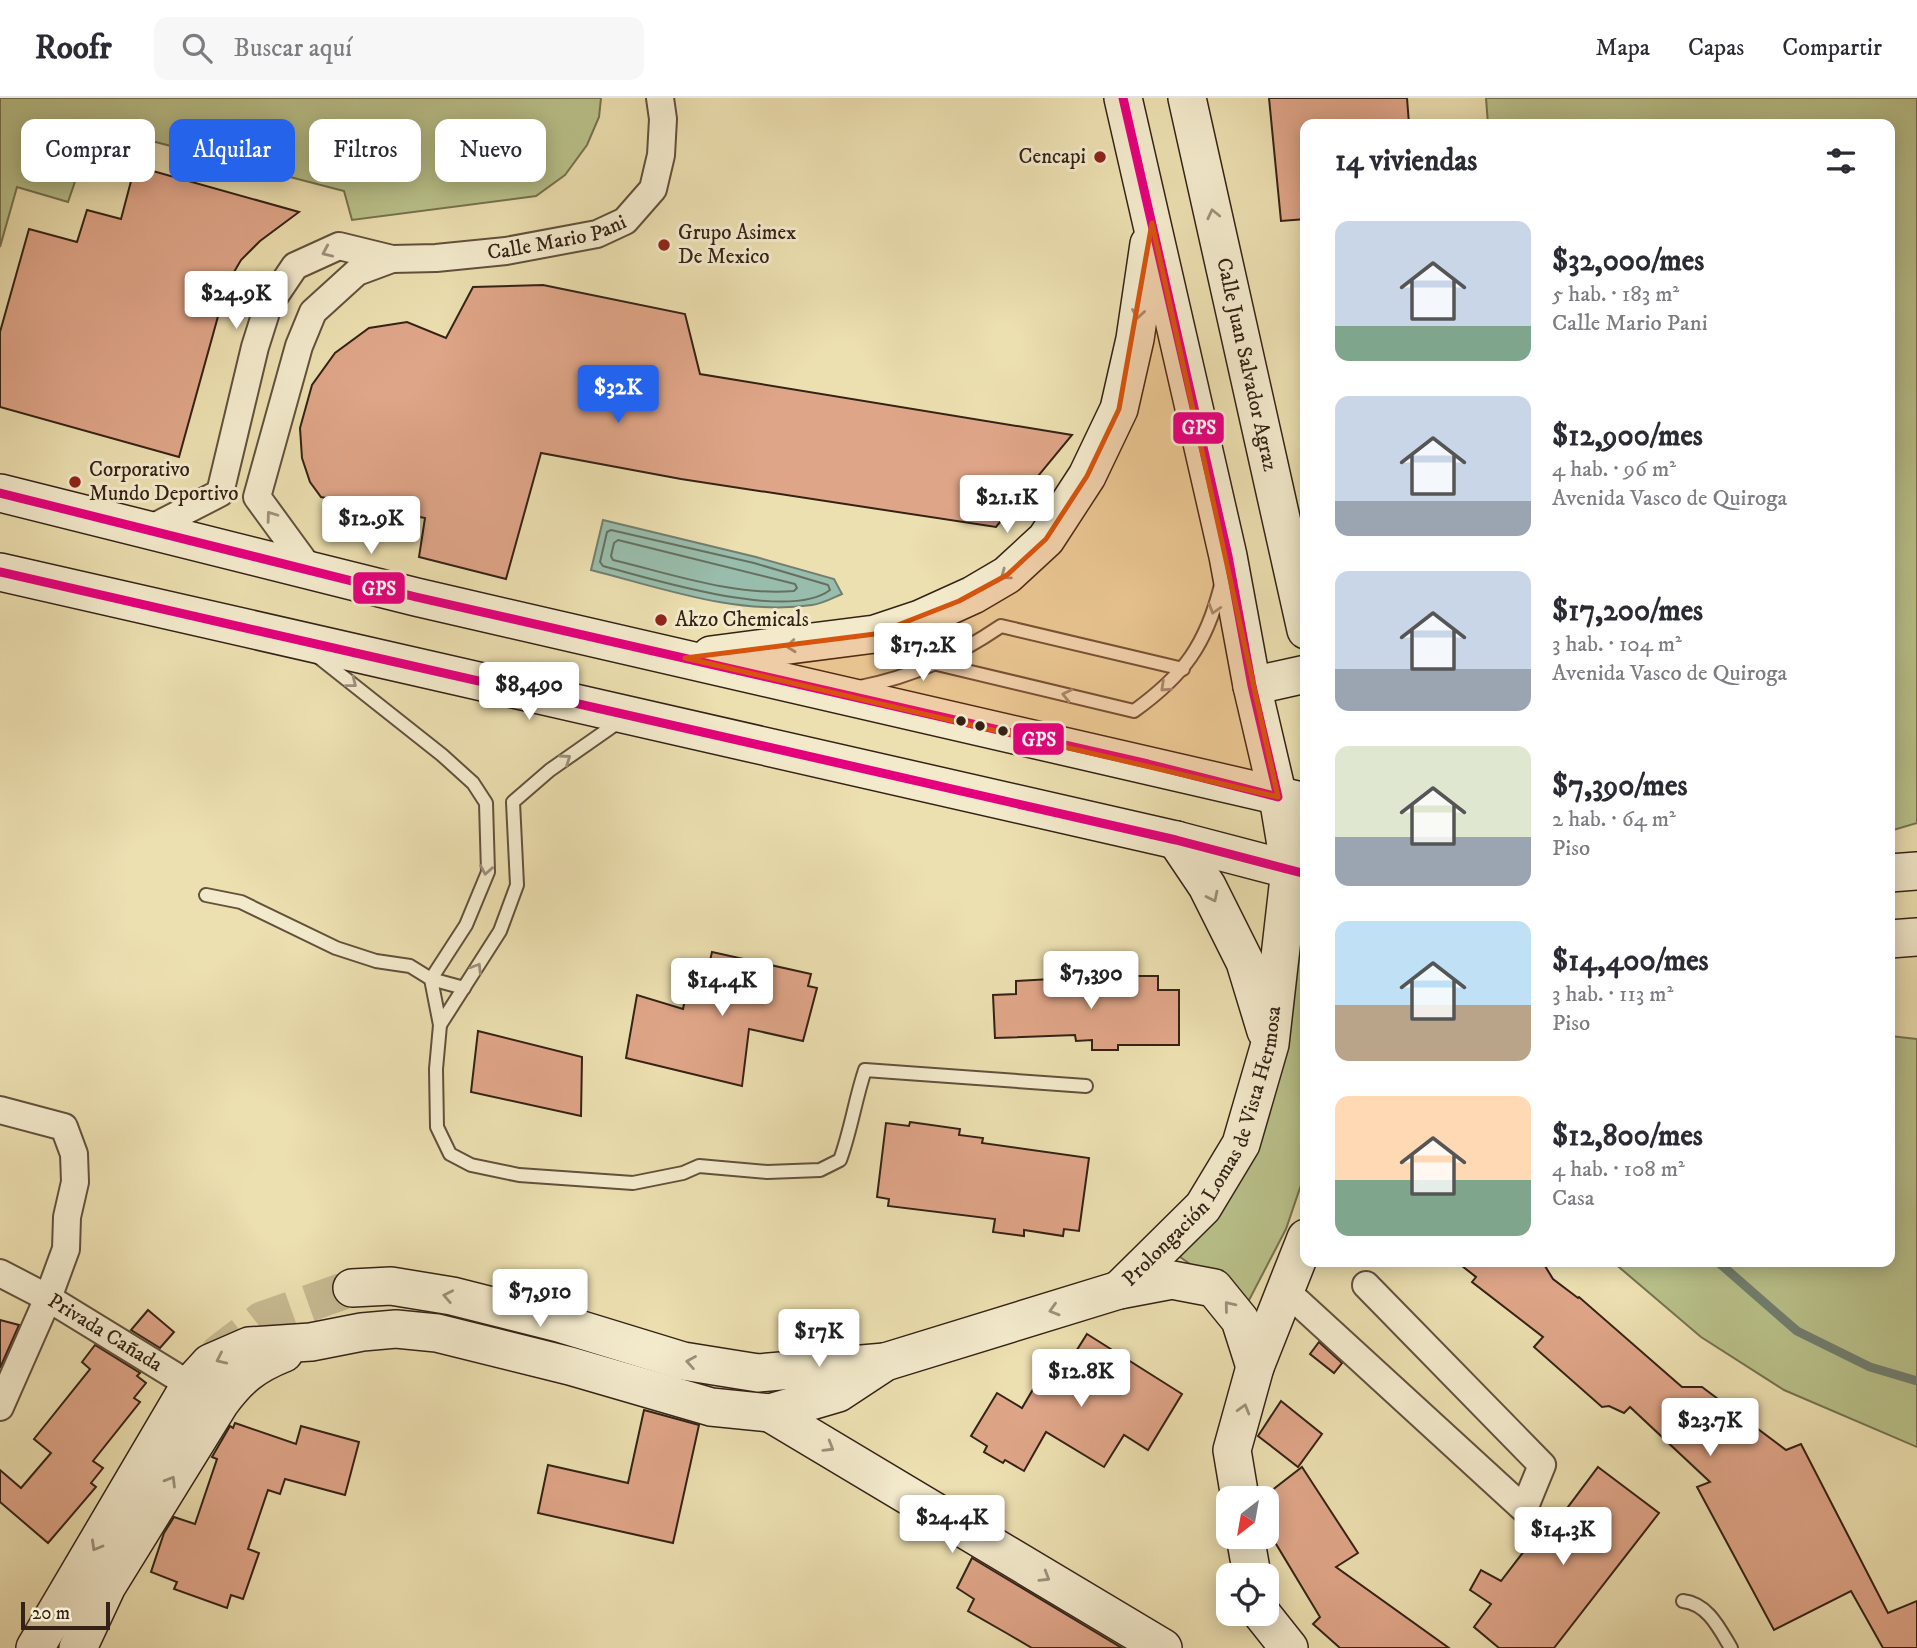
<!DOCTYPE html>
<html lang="es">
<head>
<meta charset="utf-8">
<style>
	:root { --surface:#fff; --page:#f7f7f7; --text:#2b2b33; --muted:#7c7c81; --line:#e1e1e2; --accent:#2563eb }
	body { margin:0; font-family:"IM FELL DW Pica",serif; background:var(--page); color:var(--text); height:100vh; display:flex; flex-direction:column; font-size:26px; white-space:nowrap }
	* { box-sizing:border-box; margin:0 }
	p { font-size:23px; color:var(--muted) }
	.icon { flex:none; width:38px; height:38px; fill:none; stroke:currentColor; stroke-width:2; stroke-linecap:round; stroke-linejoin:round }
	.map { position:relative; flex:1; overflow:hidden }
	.drawer { position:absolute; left:1300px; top:21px; width:595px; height:1148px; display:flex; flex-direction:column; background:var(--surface); border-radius:14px; box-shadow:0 4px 18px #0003 }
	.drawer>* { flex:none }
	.guide { position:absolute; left:21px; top:21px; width:665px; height:63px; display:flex; gap:14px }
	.needle { width:46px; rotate:211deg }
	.tools { position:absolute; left:1216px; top:1388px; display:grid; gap:14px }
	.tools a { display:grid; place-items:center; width:63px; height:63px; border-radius:14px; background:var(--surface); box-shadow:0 4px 18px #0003; font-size:35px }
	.scale { position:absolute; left:21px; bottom:18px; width:89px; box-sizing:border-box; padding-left:7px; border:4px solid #342216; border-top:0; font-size:19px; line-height:24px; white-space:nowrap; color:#342216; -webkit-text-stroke:5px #f3eacc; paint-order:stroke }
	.price { position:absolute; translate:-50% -60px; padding:0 16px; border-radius:7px; background:#fff; color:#222; font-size:23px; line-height:46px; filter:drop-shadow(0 2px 4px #0008) }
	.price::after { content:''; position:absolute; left:50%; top:42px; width:21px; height:16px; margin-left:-10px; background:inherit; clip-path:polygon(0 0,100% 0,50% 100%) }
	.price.selected { background:var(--accent); color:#fff }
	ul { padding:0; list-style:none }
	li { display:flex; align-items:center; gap:21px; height:175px; padding:0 35px }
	li span { display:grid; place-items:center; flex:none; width:196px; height:140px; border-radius:14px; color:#555 }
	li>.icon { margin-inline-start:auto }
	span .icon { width:84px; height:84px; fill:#fffc; stroke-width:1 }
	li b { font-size:30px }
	h2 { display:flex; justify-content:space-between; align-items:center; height:84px; padding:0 35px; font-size:30px }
	.pill { padding:0 24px; border-radius:14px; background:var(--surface); box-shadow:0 4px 18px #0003; font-size:24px; line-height:63px }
	.pill.selected { background:var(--accent); color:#fff }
	header { display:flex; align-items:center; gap:42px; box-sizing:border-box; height:98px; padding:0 35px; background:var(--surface); border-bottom:2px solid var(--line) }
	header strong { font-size:33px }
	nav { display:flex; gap:38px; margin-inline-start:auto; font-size:24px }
	.search { width:490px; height:63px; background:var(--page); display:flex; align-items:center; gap:18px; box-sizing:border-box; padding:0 24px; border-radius:14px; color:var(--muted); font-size:26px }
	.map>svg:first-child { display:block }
	.green { fill:#b9c18a; stroke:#767250; stroke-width:2 }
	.water { fill:#99bdac; stroke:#717f70; stroke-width:2 }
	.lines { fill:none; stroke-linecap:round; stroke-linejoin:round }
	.shore { stroke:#667061; stroke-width:2 }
	.stream { stroke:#717f70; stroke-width:9 }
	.building { fill:#dfa588; stroke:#342216; stroke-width:2 }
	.secondary-tunnel { stroke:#c7b991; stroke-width:37; stroke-dasharray:37 18; stroke-linecap:butt }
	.lane-casing { stroke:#62513c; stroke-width:16 }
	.street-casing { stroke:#62513c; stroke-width:30 }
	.secondary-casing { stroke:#342216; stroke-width:40 }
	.lane { stroke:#f3eacc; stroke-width:12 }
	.street { stroke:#f3eacc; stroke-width:26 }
	.secondary { stroke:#f3eacc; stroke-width:37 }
	.bus-1-casing { stroke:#f3eacc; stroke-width:14 }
	.bus-1 { stroke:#e5007d; stroke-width:9 }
	.oneway { stroke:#9d907a }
	.marked { fill:#d6540d; fill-opacity:0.2; stroke:#d6540d; stroke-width:5; stroke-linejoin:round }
	.poi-dot { fill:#8f2418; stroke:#f3eacc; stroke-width:2.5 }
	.bus-dot { fill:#342216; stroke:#f3eacc; stroke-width:2.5 }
	.labels { text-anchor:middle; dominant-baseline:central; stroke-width:6; stroke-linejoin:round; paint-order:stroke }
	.poi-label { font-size:21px; fill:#342216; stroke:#f3eacc; text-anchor:start }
	.street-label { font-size:21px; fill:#342216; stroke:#f3eacc }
	.line-badge { stroke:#f3eacc; stroke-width:2.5 }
	.badge-label { font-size:19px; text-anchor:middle; font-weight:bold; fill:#fff }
</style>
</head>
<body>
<header>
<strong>Roofr</strong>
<div class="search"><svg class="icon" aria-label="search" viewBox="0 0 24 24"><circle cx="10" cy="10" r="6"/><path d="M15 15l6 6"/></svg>Buscar aquí</div>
<nav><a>Mapa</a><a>Capas</a><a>Compartir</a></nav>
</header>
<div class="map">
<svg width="1917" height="1550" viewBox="0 0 1917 1550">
	<rect width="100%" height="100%" fill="#ecdfb0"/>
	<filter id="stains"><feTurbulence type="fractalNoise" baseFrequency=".00286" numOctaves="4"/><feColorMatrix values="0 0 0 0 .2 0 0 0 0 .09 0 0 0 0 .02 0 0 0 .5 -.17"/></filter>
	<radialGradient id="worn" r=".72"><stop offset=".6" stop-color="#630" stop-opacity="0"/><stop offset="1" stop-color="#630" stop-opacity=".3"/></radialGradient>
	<!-- green -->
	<g class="green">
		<path d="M 0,0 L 601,0 L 599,19 L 587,47 L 565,77 L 536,98 L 352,122 L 344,93 L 94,28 L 68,104 L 17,89 L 0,149 Z"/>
		<path d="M 1486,0 L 1917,0 L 1917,725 L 1890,733 L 1890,26 L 1488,26 Z"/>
		<path d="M 1299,805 L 1306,808 L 1305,1075 L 1286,1131 L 1247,1206 L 1180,1159 L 1287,933 Z"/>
		<path d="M 1890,938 L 1917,941 L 1917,1349 L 1784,1292 L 1701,1239 L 1613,1164 L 1890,1164 Z"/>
	</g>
	<!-- water -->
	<path class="water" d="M 603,422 L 756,459 L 834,481 L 842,496 C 833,500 822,506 812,507 C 738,518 662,490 591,472 Z"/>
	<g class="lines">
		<!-- shore -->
		<g class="shore">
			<path d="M 611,432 L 754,465 L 828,487 L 830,492 C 788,524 653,481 603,468 L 600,464 L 607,434 Z"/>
			<path d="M 618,442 L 795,486 L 797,490 L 794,493 C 733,498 672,476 613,462 L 611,458 L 614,445 Z"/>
		</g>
		<!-- stream -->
		<path class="stream" d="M 1718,1164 L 1797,1233 L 1870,1269 L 1917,1283"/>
	</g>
	<!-- building -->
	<g class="building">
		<path d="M 1269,0 L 1407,0 L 1409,26 L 1306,26 L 1306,121 L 1281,123 Z"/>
		<path d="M 135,68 L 299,114 L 260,143 L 241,162 L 227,186 L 179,359 L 0,309 L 0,234 L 29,131 L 77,144 L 87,112 L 121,121 Z"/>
		<path d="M 543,187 L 685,216 L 700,276 L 1072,337 L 996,429 L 681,381 L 541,355 L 506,481 L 419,459 L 425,420 L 321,399 L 310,384 L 302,360 L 300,330 L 312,287 L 335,255 L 369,230 L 407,224 L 446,240 L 473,189 Z"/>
		<path d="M 712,854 L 811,876 L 808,888 L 817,890 L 803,943 L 749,931 L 742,988 L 626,960 L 637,897 L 683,911 L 688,886 L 695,887 L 700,864 L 709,867 Z"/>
		<path d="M 1106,878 L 1158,878 L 1158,892 L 1179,892 L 1179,947 L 1118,947 L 1118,952 L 1092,952 L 1092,942 L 1076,943 L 1075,937 L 995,940 L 993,897 L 1016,896 L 1016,883 Z"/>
		<path d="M 478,933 L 582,959 L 581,1018 L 471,994 Z"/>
		<path d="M 910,1024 L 960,1031 L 959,1037 L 983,1040 L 982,1045 L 1089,1060 L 1079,1133 L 1064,1131 L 1063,1138 L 1024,1132 L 1024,1138 L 993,1134 L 995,1121 L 888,1108 L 889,1101 L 877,1099 L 886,1025 L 909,1028 Z"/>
		<path d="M 1457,1164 L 1540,1164 L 1545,1168 L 1553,1181 L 1578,1200 L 1579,1199 L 1682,1289 L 1702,1289 L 1786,1352 L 1801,1346 L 1888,1515 L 1917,1503 L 1917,1550 L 1883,1550 L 1851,1493 L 1774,1532 L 1697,1389 L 1710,1384 L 1630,1309 L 1624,1315 L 1609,1308 L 1602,1309 L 1534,1249 L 1543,1239 L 1472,1184 L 1476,1179 Z"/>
		<path d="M 148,1212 L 174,1234 L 160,1250 L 131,1232 Z"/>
		<path d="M 0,1222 L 19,1227 L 0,1270 Z"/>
		<path d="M 1087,1236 L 1182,1296 L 1148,1352 L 1124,1337 L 1104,1369 L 1046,1334 L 1024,1373 L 1005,1362 L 1003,1365 L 984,1354 L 987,1348 L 971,1338 L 997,1295 L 1022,1310 L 1042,1276 L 1056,1285 Z"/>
		<path d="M 1319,1244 L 1342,1265 L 1334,1275 L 1310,1256 Z"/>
		<path d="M 95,1247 L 140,1275 L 137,1278 L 146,1285 L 134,1300 L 140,1304 L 93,1363 L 103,1370 L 91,1385 L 96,1389 L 48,1445 L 0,1404 L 0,1372 L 21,1390 L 51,1355 L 34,1341 L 90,1271 L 82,1264 Z"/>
		<path d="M 1281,1303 L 1322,1336 L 1298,1369 L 1258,1338 Z"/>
		<path d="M 644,1312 L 699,1327 L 673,1445 L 538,1415 L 548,1367 L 628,1385 Z"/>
		<path d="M 235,1325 L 296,1346 L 301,1328 L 359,1344 L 345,1397 L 285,1381 L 280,1396 L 268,1392 L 248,1451 L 259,1455 L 243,1501 L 231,1497 L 227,1510 L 174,1491 L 177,1484 L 151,1474 L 164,1435 L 174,1419 L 195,1426 L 217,1361 L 212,1359 L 230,1328 L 233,1330 Z"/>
		<path d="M 1302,1369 L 1358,1455 L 1336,1469 L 1449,1550 L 1340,1550 L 1313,1526 L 1320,1519 L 1267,1431 L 1267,1396 Z"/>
		<path d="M 1598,1369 L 1659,1415 L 1554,1550 L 1499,1550 L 1474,1529 L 1491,1506 L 1470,1492 L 1481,1472 L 1501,1483 L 1531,1444 L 1538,1449 Z"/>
		<path d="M 972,1460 L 1122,1550 L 1032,1550 L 1008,1536 L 968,1513 L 974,1501 L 957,1490 Z"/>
	</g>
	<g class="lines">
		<!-- secondary-tunnel -->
		<path class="secondary-tunnel" d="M 216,1261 L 219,1255 L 262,1222 L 352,1190"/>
		<defs>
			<g id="lane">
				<path d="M 317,558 L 442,657 L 473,685 L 486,705 L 488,774 L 466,827 L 431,881 L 440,927 L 436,971 L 437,1029 L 450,1056 L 471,1067 L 519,1077 L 633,1085 L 683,1075 L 699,1068 L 767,1074 L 820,1072 L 840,1062 C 851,1032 855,1002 865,972 L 1086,988"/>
				<path d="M 937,566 L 1134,613 C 1184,577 1206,547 1221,487"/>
				<path d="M 860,589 C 914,578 955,559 1001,528 L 1183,571"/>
				<path d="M 206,797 L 241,804 L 336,850 L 376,863 L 410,868 L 431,881 L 464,890"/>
				<path d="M 440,927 L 500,833 L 517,787 L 513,704 L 550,672 L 620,623"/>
				<path d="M 1683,1503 C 1708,1506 1719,1530 1731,1550"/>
			</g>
			<g id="street">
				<path id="s1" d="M 148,432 L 220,395 L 255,249 L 268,208 L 295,168 L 339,148 L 392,161 L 436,160 L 506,153 L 597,136 L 625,123 L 653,91 L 661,57 L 663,21 L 660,0"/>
				<path d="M 311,473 L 257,399 L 299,248 L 313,214 L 357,174 L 392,161"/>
				<path d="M 0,1012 L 64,1029 L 74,1056 L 75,1084 L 67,1119 L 66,1151 L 48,1200 L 0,1309"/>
				<path id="s2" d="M 0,1175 L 48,1200 L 203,1295"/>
				<path d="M 1285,1192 L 1524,1411 L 1542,1367 L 1366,1187"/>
			</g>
			<g id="secondary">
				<path id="s3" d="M 1187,0 L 1306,532"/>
				<path d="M 0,395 L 416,499 L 1306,704"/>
				<path d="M 0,474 L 1176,742 L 1306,776"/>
				<path d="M 711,557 L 875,536 L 920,521 L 973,497 L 1007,477 L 1046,441 L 1087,378 L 1119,311 L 1135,241 L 1149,146"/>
				<path d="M 1252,588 L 1306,576"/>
				<path d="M 1176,742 L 1207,788 L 1245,864 L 1266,933"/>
				<path d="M 1890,775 L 1917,773"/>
				<path d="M 1890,841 L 1917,839"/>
				<path d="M 352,1190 L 391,1188 L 452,1198 L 559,1225 L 683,1263 L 758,1275 L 885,1264"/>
				<path id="s4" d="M 1119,1192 L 1203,1109 L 1241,1046 L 1270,946 L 1290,771 L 1278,699 L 1252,588 L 1228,458 L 1123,0"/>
				<path d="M 770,1315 L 1163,1550"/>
				<path d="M 1240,1400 L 1232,1352 L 1255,1269 L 1306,1140"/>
				<path d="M 1245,1438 L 1252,1477"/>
				<path d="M 1262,1516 L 1289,1550"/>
				<path d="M 35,1550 L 190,1287 L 210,1265 L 249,1248 L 311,1244 L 362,1234 L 396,1231 L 437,1235 L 570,1268 L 711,1309 L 770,1315 L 838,1295 L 885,1264 L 1119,1192 L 1172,1182 L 1214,1190 L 1240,1222 L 1255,1269"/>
				<path d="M 78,1550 L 107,1488 L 220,1305 C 239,1279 254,1267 284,1255"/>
			</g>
		</defs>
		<!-- lane casing -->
		<use href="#lane" class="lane-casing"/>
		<!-- street casing -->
		<use href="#street" class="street-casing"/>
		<!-- secondary casing -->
		<use href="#secondary" class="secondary-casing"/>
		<!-- lane -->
		<use href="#lane" class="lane"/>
		<!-- street -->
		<use href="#street" class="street"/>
		<!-- secondary -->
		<use href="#secondary" class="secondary"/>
		<defs>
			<g id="bus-1">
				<path d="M 0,395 L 416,499 L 1148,666 L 1278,699 L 1252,588 L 1228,458 L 1123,0"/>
				<path d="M 0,474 L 1176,742 L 1306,776"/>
			</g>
		</defs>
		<!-- bus-1 casing -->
		<use href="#bus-1" class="bus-1-casing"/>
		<!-- bus-1 -->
		<use href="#bus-1" class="bus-1"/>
	</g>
	<!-- one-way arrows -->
	<defs><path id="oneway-chevron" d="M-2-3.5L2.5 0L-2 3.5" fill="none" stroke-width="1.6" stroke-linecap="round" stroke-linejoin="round" transform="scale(1.75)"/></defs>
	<g class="oneway">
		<use href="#oneway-chevron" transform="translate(1213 116) rotate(-103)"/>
		<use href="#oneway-chevron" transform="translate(327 154) rotate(156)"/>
		<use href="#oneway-chevron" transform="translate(1138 216) rotate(99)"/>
		<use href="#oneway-chevron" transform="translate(271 418) rotate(-126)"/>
		<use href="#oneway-chevron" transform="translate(1005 477) rotate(144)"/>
		<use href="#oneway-chevron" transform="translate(1214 511) rotate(107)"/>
		<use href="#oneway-chevron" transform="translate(791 548) rotate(174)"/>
		<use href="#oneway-chevron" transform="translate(352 585) rotate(38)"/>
		<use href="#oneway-chevron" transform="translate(1165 589) rotate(137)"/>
		<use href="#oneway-chevron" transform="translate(1067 597) rotate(-167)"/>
		<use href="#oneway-chevron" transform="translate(566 661) rotate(-35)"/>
		<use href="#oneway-chevron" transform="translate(486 772) rotate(100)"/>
		<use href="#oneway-chevron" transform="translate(1213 799) rotate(64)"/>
		<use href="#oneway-chevron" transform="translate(477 870) rotate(-58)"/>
		<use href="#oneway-chevron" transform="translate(448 1198) rotate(-169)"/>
		<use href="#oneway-chevron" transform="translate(1229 1208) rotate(-129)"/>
		<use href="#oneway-chevron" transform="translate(1054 1212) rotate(163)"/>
		<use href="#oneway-chevron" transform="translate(221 1261) rotate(155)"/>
		<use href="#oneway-chevron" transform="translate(691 1264) rotate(-170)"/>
		<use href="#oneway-chevron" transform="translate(1244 1311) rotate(-74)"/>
		<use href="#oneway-chevron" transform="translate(829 1349) rotate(31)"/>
		<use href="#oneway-chevron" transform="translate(171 1383) rotate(-59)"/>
		<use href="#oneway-chevron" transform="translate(96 1448) rotate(120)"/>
		<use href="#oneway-chevron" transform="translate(1045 1479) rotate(31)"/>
	</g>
	<!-- marked area -->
	<path class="marked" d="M 1152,125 L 1278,699 L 685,560 L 875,536 L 959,503 L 1007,477 L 1046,441 L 1087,378 L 1119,311 Z"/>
	<!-- markers -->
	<g class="poi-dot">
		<circle cx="1100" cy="59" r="7"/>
		<circle cx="664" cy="147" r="7"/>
		<circle cx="75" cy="384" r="7"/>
		<circle cx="661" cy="522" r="7"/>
	</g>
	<g class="bus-dot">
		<circle cx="961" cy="623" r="6"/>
		<circle cx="980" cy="628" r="6"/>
		<circle cx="1003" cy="633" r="6"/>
	</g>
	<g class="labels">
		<!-- poi labels -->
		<g class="poi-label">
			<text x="1086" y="59" text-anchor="end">Cencapi</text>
			<text x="678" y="135">Grupo Asimex<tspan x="678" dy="24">De Mexico</tspan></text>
			<text x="89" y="372">Corporativo<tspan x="89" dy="24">Mundo Deportivo</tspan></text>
			<text x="675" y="522">Akzo Chemicals</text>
		</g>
		<!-- street labels -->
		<g class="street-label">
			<text stroke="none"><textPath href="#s1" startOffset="592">Calle Mario Pani</textPath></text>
			<text stroke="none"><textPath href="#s3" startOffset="273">Calle Juan Salvador Agraz</textPath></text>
			<text stroke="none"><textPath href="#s4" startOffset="172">Prolongación Lomas de Vista Hermosa</textPath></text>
			<text stroke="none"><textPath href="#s2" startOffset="121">Privada Cañada</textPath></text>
		</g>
	</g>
	<g class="line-badge">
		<rect x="1172" y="313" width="53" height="34" rx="7" fill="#e5007d"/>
		<rect x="352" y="473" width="54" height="34" rx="7" fill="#e5007d"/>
		<rect x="1012" y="624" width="53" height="34" rx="7" fill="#e5007d"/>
	</g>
	<g class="badge-label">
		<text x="1199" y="336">GPS</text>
		<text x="379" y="497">GPS</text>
		<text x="1039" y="648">GPS</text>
	</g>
	<rect width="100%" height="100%" filter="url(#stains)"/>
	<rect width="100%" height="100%" fill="url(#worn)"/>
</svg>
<div class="tools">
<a><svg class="needle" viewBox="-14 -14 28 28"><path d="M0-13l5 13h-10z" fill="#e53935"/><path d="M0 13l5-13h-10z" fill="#7c7c81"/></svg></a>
<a><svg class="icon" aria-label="locate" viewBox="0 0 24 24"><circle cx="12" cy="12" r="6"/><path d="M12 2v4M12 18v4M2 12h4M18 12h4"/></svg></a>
</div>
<div class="scale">20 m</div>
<b class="price" style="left:236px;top:233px">$24.9K</b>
<b class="price selected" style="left:618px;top:327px">$32K</b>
<b class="price" style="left:1007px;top:437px">$21.1K</b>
<b class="price" style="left:371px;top:458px">$12.9K</b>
<b class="price" style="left:923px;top:585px">$17.2K</b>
<b class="price" style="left:529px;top:624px">$8,490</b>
<b class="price" style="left:1091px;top:913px">$7,390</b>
<b class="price" style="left:722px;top:920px">$14.4K</b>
<b class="price" style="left:540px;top:1231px">$7,910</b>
<b class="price" style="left:819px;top:1271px">$17K</b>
<b class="price" style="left:1081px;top:1311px">$12.8K</b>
<b class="price" style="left:1710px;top:1360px">$23.7K</b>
<b class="price" style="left:952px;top:1457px">$24.4K</b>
<b class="price" style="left:1563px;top:1469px">$14.3K</b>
<div class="guide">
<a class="pill">Comprar</a>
<a class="pill selected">Alquilar</a>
<a class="pill">Filtros</a>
<a class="pill">Nuevo</a>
</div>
<section class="drawer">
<h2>14 viviendas<svg class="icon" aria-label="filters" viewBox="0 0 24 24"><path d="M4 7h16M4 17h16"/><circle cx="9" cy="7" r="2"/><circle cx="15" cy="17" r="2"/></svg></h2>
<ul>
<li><span style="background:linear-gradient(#c9d6e8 75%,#7fa58c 0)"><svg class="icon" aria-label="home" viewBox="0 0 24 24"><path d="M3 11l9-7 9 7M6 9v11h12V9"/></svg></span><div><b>$32,000/mes</b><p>5 hab. · 183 m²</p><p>Calle Mario Pani</p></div></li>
<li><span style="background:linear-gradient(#c9d6e8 75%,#9aa5b1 0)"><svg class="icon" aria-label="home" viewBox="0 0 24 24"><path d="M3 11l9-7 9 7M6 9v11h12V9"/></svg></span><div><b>$12,900/mes</b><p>4 hab. · 96 m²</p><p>Avenida Vasco de Quiroga</p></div></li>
<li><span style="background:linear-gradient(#c9d6e8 70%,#9aa5b1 0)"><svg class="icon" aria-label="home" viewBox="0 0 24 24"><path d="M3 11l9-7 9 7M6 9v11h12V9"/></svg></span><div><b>$17,200/mes</b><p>3 hab. · 104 m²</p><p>Avenida Vasco de Quiroga</p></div></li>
<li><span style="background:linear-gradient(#dfe7d0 65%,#9aa5b1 0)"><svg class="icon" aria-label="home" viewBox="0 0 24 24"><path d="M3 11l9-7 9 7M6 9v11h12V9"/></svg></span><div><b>$7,390/mes</b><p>2 hab. · 64 m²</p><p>Piso</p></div></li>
<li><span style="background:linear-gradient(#bfe0f5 60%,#b9a48a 0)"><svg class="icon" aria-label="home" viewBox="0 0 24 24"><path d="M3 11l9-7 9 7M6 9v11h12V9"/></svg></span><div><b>$14,400/mes</b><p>3 hab. · 113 m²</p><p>Piso</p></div></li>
<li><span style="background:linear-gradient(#ffd9b3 60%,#7fa58c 0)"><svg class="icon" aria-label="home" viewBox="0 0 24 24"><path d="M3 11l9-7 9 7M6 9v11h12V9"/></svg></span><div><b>$12,800/mes</b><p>4 hab. · 108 m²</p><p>Casa</p></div></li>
</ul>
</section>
</div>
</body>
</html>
